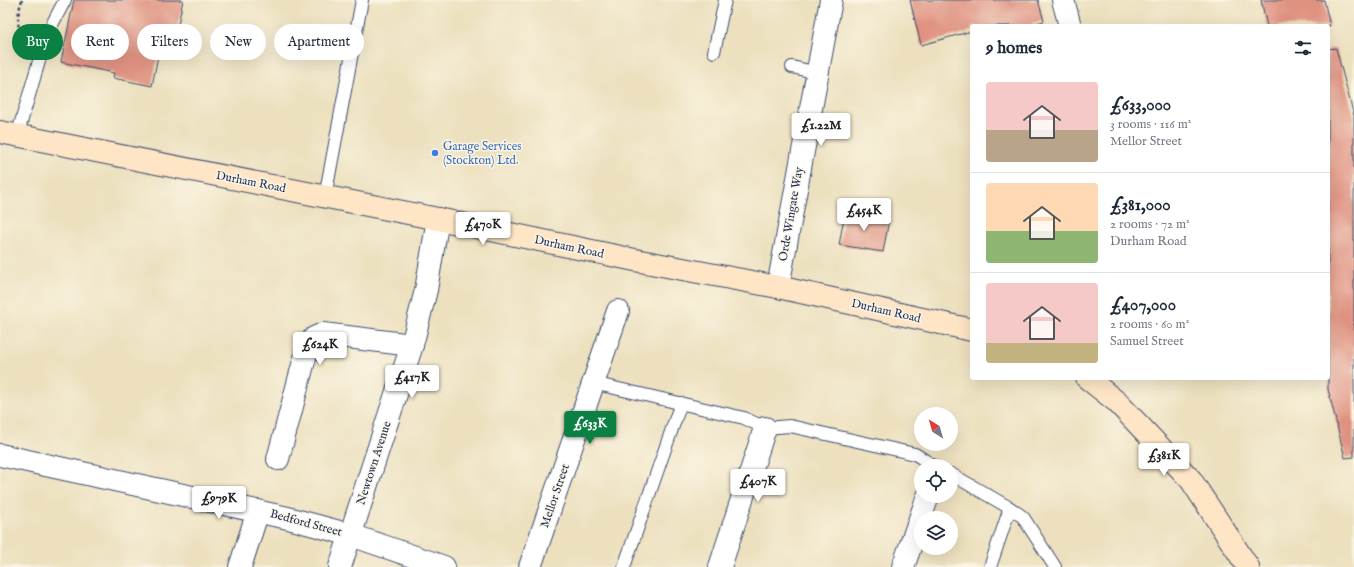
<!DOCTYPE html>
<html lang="en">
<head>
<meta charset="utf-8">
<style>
	:root { --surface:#fff; --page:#f2f2f3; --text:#1f2937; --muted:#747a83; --line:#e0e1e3; --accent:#0b8043 }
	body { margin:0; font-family:"IM FELL English",serif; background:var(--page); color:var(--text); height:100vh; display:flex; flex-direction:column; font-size:15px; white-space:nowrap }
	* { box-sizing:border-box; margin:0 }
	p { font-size:13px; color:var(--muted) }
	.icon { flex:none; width:22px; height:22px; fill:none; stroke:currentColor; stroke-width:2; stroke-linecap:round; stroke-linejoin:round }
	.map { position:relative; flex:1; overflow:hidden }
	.panel { position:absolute; left:970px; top:24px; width:360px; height:356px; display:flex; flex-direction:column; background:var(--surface); border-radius:4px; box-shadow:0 4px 16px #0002 }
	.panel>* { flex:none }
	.hud { position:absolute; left:12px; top:24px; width:380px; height:36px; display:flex; gap:8px }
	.needle { width:26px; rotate:323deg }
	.buttons { position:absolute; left:914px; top:407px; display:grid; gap:8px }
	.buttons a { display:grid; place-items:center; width:44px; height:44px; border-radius:50%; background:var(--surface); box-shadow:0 4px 16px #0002; font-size:20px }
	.price { position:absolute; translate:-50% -34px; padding:0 9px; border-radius:4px; background:#fff; color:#222; font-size:13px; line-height:26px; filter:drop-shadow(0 1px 2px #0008) }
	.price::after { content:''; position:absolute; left:50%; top:24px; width:12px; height:9px; margin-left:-6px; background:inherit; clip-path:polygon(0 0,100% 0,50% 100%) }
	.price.active { background:var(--accent); color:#fff }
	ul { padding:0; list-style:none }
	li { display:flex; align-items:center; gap:12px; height:100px; padding:0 16px }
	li+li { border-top:1px solid var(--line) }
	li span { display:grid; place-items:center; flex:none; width:112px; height:80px; border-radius:4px; color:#555 }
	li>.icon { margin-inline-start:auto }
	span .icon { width:48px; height:48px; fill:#fffc; stroke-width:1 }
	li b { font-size:17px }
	h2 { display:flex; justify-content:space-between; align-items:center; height:48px; padding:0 16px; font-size:17px }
	.tag { padding:0 14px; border-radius:18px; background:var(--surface); box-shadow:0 4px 16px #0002; font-size:14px; line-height:36px }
	.tag.active { background:var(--accent); color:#fff }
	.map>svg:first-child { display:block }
	.building { fill:#e09281 }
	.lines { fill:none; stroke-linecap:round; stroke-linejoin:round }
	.lane-casing { stroke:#3a4a6c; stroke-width:14 }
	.street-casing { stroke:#3a4a6c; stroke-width:24 }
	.secondary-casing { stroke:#3a4a6c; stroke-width:24 }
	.path { stroke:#3a4a6c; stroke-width:2.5; stroke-dasharray:3 3; stroke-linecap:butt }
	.lane { stroke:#fff; stroke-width:12 }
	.street { stroke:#fff; stroke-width:22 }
	.secondary { stroke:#fde5c5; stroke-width:22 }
	.shop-dot { fill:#3f7fe0; stroke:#fcf5e5; stroke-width:1.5 }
	.labels { text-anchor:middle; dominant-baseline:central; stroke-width:3; stroke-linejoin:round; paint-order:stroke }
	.shop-label { font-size:12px; fill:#366cbe; stroke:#fcf5e5; text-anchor:start }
	.street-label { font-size:12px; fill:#1b2f5e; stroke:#fcf5e5 }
</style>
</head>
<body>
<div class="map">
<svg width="1354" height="567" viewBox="0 0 1354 567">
	<rect width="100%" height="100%" fill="#fcf5e5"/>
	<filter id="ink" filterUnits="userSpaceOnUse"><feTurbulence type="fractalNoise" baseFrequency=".025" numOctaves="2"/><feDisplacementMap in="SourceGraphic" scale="8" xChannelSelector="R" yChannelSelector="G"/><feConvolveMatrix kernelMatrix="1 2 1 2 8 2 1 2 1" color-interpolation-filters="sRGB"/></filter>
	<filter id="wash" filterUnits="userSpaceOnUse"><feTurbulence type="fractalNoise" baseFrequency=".012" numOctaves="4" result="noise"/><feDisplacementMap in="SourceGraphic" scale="16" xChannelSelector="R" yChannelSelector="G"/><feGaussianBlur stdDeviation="0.9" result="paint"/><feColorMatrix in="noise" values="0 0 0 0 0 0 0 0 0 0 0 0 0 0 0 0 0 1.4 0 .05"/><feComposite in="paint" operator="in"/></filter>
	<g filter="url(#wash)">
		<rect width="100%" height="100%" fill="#ece0be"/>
		<g id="blocks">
			<!-- building -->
			<g class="building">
				<path d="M 74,0 L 183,0 L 171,59 L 158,56 L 152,86 L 113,78 L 114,73 L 61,62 Z"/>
				<path d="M 910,0 L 1038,0 L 1044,21 L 1025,26 L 972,26 L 972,31 L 921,45 Z"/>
				<path d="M 1261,0 L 1324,0 L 1330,26 L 1267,26 Z"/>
				<path d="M 1336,48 L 1354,116 L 1354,457 L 1345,458 L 1328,389 L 1328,49 Z"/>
				<path d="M 845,212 L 889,220 L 883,252 L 839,245 Z"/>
			</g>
		</g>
	</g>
	<g filter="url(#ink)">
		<use href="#blocks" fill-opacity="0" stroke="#3a4a6c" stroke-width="1"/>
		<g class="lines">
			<defs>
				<g id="lane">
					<path d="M 714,52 L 725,0"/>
					<path d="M 792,67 L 818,73"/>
					<path d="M 17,136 L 47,34 L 65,0"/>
					<path d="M 325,197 L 362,0"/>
					<path d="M 593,383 L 744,418 L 765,428 L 790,426 L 915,454 L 934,466"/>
					<path d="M 951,474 L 1010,508 L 1023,517 L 1055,567"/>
					<path d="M 624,567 L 681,403"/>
					<path d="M 990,567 L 1010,508"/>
				</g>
				<g id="street">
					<path d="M 1063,0 L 1070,26"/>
					<path d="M 778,287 L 831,0"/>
					<path d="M 0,455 L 288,518 L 351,535 L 444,567"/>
					<path d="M 278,459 L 308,346 L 314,338 L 323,334 L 412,345"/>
					<path d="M 240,567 L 258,511"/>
					<path d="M 340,567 L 412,345 L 426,290 L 438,219"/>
					<path d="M 530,567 L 618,311"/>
					<path d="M 720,567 L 765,428"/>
					<path d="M 903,567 L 928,496"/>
				</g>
				<g id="secondary">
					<path d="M 0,132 L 438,219 L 635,260 L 778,287 L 972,330"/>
					<path d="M 1087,378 L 1117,402 L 1191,480 L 1248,567"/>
				</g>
			</defs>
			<!-- lane casing -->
			<use href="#lane" class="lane-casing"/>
			<!-- street casing -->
			<use href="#street" class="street-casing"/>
			<!-- secondary casing -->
			<use href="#secondary" class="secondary-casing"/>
			<!-- path -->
			<path class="path" d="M 22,0 C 18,12 15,27 24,37"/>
			<!-- lane -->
			<use href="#lane" class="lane"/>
			<!-- street -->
			<use href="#street" class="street"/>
			<!-- secondary -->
			<use href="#secondary" class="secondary"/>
		</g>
	</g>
	<!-- markers -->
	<circle class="shop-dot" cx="435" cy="153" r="4"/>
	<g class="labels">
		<!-- shop labels -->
		<g class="shop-label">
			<text x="443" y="146">Garage Services<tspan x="443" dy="14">(Stockton) Ltd.</tspan></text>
		</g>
		<!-- street labels -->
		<g class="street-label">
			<text transform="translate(251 182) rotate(11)">Durham Road</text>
			<text transform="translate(791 214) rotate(-80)">Orde Wingate Way</text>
			<text transform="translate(569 247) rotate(12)">Durham Road</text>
			<text transform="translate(886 311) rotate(13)">Durham Road</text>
			<text transform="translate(374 463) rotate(-72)">Newtown Avenue</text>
			<text transform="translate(555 496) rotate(-71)">Mellor Street</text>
			<text transform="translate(306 523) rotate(15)">Bedford Street</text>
		</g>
	</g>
</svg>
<div class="buttons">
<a><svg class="needle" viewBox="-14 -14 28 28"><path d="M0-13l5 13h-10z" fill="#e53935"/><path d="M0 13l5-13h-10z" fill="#747a83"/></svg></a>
<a><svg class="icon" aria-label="locate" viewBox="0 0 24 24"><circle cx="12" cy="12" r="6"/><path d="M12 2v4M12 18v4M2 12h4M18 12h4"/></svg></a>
<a><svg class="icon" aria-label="layers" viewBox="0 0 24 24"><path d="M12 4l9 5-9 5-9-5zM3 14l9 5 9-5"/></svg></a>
</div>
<b class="price" style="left:821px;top:147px">£1.22M</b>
<b class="price" style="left:864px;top:232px">£454K</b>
<b class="price" style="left:483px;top:246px">£470K</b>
<b class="price" style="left:320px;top:366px">£624K</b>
<b class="price" style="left:412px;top:399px">£417K</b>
<b class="price active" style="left:590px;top:445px">£633K</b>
<b class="price" style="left:1164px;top:477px">£381K</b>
<b class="price" style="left:758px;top:503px">£407K</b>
<b class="price" style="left:219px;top:520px">£979K</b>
<div class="hud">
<a class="tag active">Buy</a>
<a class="tag">Rent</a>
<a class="tag">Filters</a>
<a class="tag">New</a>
<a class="tag">Apartment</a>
</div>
<section class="panel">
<h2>9 homes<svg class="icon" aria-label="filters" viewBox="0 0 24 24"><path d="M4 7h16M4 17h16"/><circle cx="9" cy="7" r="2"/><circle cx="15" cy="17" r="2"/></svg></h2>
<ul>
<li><span style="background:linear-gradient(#f6c9c9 60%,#b9a48a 0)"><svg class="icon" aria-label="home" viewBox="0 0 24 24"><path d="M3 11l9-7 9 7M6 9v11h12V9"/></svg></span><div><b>£633,000</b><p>3 rooms · 116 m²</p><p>Mellor Street</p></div></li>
<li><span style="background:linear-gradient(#ffd9b3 60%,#8fb573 0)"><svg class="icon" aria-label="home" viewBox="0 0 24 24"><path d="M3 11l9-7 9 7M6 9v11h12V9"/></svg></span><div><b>£381,000</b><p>2 rooms · 72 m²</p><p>Durham Road</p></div></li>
<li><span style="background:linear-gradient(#f6c9c9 75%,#c2b280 0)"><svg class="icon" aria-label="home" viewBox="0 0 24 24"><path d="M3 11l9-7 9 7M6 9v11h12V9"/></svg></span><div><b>£407,000</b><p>2 rooms · 60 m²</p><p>Samuel Street</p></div></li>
</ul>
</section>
</div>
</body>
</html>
